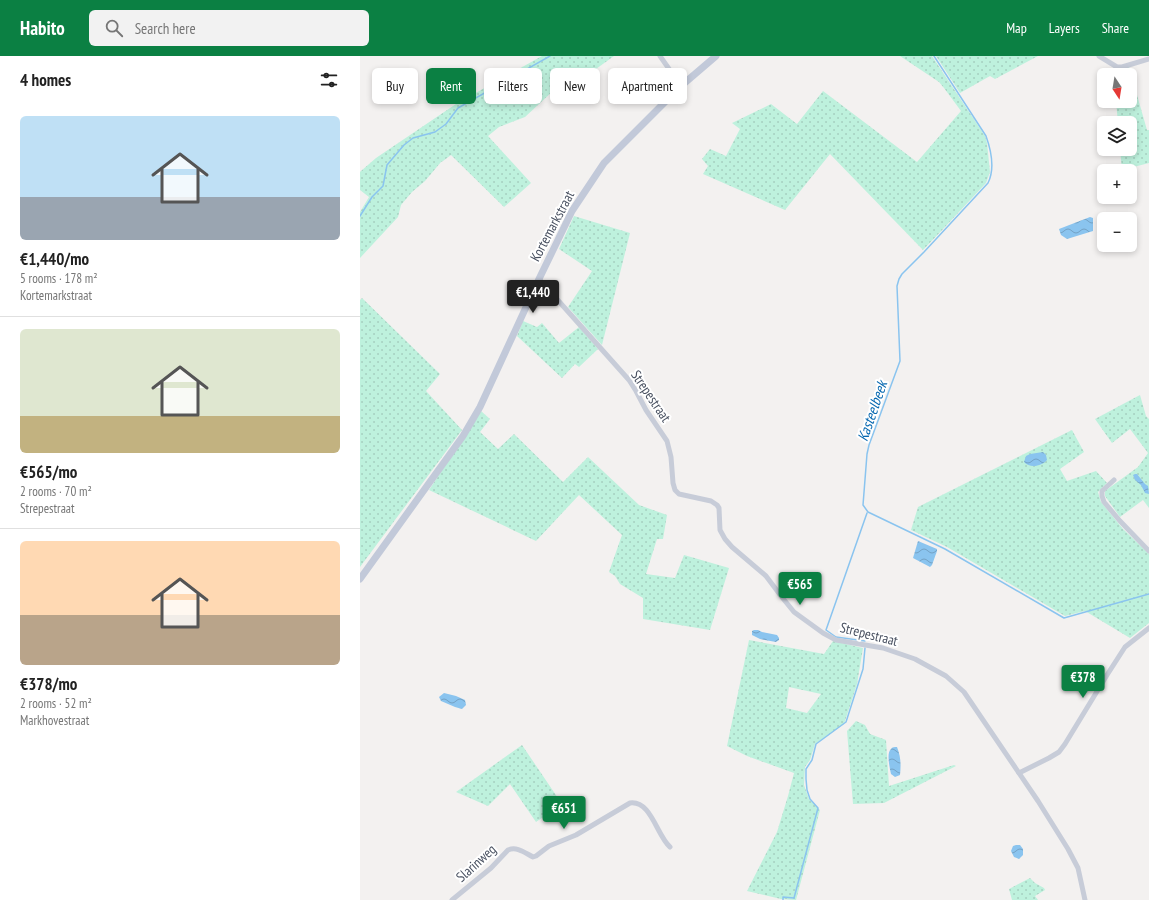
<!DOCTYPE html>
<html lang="en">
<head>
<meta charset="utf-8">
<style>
	:root { --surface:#fff; --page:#f2f2f2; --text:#222; --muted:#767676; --line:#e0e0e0; --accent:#0b8043 }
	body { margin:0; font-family:"PT Sans Narrow",sans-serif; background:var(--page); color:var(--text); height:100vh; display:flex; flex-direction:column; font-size:15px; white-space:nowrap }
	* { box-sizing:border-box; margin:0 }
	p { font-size:13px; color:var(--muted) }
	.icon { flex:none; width:22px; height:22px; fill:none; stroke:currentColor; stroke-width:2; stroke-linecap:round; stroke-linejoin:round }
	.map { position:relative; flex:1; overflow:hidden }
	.details { display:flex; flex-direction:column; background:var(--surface); width:360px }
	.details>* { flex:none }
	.guide { position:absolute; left:12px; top:12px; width:380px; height:36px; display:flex; gap:8px }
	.needle { width:26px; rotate:168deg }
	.controls { position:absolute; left:737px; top:12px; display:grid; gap:8px }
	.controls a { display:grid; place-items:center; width:40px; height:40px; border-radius:6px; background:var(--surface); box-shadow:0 2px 6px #0003; font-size:20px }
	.price { position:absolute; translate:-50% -34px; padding:0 9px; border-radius:4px; background:var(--accent); color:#fff; font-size:13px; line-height:26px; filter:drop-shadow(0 1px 2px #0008) }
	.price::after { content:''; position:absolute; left:50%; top:24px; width:12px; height:9px; margin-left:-6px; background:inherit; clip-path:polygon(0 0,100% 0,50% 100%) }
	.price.active { background:#222; color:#fff }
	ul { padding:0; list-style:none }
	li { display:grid; align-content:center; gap:8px; height:212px; padding:0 20px }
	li+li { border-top:1px solid var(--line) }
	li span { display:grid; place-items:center; height:124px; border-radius:6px; color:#555 }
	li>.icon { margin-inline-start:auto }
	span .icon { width:72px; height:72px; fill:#fffc; stroke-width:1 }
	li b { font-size:17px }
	h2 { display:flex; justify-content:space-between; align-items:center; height:48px; padding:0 20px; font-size:17px }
	.pill { padding:0 14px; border-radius:6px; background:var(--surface); box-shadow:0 2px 6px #0003; font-size:14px; line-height:36px }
	.pill.active { background:var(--accent); color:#fff }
	header { display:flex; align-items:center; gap:24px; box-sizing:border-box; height:56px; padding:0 20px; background:var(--accent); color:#fff }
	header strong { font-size:19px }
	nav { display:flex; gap:22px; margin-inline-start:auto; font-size:14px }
	.search { width:280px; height:36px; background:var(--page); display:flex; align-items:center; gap:10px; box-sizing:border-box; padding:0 14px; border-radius:6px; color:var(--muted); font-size:15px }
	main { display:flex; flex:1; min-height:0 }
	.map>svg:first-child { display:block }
	.grass { fill:url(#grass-dots); fill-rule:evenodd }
	.water { fill:url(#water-waves) }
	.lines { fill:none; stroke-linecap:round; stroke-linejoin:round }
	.stream { stroke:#8ac4ef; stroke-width:1.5 }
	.street { stroke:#c7ccd8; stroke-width:5 }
	.secondary { stroke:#c2c9d9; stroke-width:7 }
	.labels { text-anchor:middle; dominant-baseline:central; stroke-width:4; stroke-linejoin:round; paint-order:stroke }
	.street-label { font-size:14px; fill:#474f5f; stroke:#fff }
	.water-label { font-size:15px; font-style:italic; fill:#0869b1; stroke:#fff }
</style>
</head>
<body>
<header>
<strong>Habito</strong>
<div class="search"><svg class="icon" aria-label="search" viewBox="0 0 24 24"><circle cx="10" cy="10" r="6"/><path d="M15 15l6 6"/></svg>Search here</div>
<nav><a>Map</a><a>Layers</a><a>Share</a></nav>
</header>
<main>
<section class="details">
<h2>4 homes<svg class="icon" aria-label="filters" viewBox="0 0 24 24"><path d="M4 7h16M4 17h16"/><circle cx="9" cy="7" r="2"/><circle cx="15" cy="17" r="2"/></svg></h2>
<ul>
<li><span style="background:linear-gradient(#bfe0f5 65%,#9aa5b1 0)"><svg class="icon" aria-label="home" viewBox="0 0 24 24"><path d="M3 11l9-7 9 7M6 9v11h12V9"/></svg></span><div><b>€1,440/mo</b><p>5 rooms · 178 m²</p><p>Kortemarkstraat</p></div></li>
<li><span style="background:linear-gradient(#dfe7d0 70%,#c2b280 0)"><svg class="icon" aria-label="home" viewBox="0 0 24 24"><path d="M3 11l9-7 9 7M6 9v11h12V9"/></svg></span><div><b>€565/mo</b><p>2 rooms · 70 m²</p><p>Strepestraat</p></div></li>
<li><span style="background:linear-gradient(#ffd9b3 60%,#b9a48a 0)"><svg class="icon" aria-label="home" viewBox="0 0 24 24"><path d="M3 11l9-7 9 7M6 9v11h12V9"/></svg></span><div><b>€378/mo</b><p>2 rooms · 52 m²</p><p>Markhovestraat</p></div></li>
</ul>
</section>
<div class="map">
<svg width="789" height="844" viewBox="0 0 789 844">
	<defs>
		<pattern id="grass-dots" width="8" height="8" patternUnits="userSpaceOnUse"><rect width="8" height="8" fill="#bef1dd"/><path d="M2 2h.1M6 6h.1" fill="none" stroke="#a5d0c0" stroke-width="1.8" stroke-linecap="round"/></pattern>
		<pattern id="water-waves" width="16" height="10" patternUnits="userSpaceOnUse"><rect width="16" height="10" fill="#8ac4ef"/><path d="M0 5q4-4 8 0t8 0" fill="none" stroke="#73a2c5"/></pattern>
	</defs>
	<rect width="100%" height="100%" fill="#f3f1f0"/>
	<!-- grass -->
	<g class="grass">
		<path d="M 182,0 L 254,0 L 229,18 L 193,35 L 165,61 L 139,71 L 128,80 L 171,127 L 144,151 L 91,99 L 83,105 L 81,106 L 65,125 L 52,136 L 41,149 L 38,161 L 0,202 L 0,156 L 9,141 L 0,134 L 0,116 L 1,115 L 16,102 L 96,48 Z"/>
		<path d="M 540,0 L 572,0 L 625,80 L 627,87 L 630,116 L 626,127 L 584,172 L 563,194 L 470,98 L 425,154 L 343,118 L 348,110 L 342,103 L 350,93 L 366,100 L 380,73 L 372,67 L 411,48 L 437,68 L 463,35 L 557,106 L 601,55 L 584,32 L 579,26 Z"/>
		<path d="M 576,0 L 678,0 L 635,23 L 630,20 L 600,37 Z"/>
		<path d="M 769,11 L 787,74 L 789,74 L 789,107 L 762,114 L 760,93 L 770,93 L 770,67 L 758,67 L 756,45 L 770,45 L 770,19 L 754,19 L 754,14 Z"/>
		<path d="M 214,160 L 270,177 L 242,289 L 208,251 L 232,215 L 199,193 Z"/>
		<path d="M 2,242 L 80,318 L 66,335 L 102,374 L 0,511 L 0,244 Z"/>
		<path d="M 163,265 L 177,271 L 182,267 L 199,287 L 219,271 L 238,293 L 219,311 L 215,308 L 202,322 L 157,280 Z"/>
		<path d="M 780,339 L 786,360 L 789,363 L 789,452 L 783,444 L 760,461 L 745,440 L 745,435 L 778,411 L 788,397 L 770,373 L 752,387 L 735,363 Z"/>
		<path d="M 121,355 L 130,363 L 120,376 L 138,393 L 154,378 L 203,426 L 228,401 L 279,449 L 307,459 L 303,483 L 297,483 L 286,518 L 315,522 L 324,499 L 369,512 L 350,574 L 283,563 L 283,542 L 260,528 L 255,520 L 249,516 L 262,479 L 219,439 L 176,485 L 69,434 Z"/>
		<path d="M 712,374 L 724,396 L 700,413 L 707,425 L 736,415 L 747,427 L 738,436 L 741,446 L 763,473 L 789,498 L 789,567 L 770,582 L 725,555 L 705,560 L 587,491 L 551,474 L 558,451 Z"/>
		<path d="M 389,584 L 464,598 L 473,585 L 503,592 L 497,628 L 484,668 L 455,688 L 450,704 L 445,711 L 444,729 L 449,743 L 460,754 L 436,844 L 421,843 L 387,835 L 417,776 L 428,740 L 434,717 L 387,700 L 367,690 ZM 429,631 L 461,638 L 447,657 L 426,652 Z"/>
		<path d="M 496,665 L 505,669 L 510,678 L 526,684 L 529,730 L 594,709 L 596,710 L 524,747 L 493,748 L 487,675 Z"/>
		<path d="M 162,689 L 202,748 L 176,766 L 150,728 L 128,750 L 96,736 Z"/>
		<path d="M 670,822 L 675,827 L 684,832 L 685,834 L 675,840 L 678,844 L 652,844 L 649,833 Z"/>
	</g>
	<!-- water -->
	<g class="water">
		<path d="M 730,161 L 733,162 L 733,175 L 707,183 L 701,179 L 699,173 Z"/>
		<path d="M 683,396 L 686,399 L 687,404 C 682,410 670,413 664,406 L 666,400 L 670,398 Z"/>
		<path d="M 775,418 L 777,418 L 785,428 L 788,430 L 789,438 L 785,437 L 781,429 L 775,424 L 773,419 Z"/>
		<path d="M 558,485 L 577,493 L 577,495 L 572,509 L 570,511 L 553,502 Z"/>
		<path d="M 394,574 L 398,574 L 402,576 L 417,579 L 419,582 L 419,584 L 416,586 L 400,583 L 392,579 L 392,575 Z"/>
		<path d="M 84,637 L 96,640 L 105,644 L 106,649 L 102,653 L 95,651 L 81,645 L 79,641 Z"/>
		<path d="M 537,691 C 541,701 541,709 540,719 L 535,721 L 531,718 C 530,713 526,697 531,693 C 532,691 535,691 537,691 Z"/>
		<path d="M 656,789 L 660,789 L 663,793 L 663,799 L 659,803 L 654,801 L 651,795 L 653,790 Z"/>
	</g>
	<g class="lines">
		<!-- stream -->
		<g class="stream">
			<path d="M 574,0 L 626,80 C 631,94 635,113 628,127 L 564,196 L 542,218 L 539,223 L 537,230 L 540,305 L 509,389 L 507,398 L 503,449 L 508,456 L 585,493 L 704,562 L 789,538"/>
			<path d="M 0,160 L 12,141 L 23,130 L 27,109 L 44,89 L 53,82 L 75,76 L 86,68 L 98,52 L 190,0"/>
			<path d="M 505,585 L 476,581 L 466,574 L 507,457"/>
			<path d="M 423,844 L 423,841 L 434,842 L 458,752 L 450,743 L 447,734 L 446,723 L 446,713 L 452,704 L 456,688 L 486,666 L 503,613 L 505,592"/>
		</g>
		<!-- street -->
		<g class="street">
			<path d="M 300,0 L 321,30"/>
			<path d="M 739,0 L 757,11 L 762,11 L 789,3"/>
			<path d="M 179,223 L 269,324 L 276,335 L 286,354 L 307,385 L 311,401 L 313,427 L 315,434 L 319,438 L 351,445 L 357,449 L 359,452 L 360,474 L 365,483 L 372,491 L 406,520 L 421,540 L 434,556 L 463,577 L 476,584 L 523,592 L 555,603 L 586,620 L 604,636 L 678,745 L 708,793 L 718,812 L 725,844"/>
			<path d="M 754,424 L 742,435 L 742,440 L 744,446 L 760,465 L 789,495"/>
			<path d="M 659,717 L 689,702 L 699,696 L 705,688 L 747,619 L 765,591 L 789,572"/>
			<path d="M 92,844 L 131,812 L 148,794 C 157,790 165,797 173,801 L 176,800 L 189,790 L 216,779 L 270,747 C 291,744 297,780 310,791"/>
		</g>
		<!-- secondary -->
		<path class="secondary" d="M 0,523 L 103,380 L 120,351 L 179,223 L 212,155 L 244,107 L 321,30 L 356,0"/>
	</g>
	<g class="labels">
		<!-- street labels -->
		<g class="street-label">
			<text transform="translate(192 170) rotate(-62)">Kortemarkstraat</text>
			<text transform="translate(291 340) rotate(56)">Strepestraat</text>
			<text transform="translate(509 578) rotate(14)">Strepestraat</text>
			<text transform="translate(116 807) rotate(-42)">Slarinweg</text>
		</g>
		<!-- water labels -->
		<g class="water-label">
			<text transform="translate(512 355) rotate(-71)">Kasteelbeek</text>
		</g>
	</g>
</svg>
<div class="controls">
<a><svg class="needle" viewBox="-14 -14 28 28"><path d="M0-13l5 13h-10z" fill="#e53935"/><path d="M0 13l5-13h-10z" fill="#767676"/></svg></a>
<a><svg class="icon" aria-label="layers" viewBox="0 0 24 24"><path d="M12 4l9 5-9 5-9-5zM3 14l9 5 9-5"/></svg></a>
<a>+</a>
<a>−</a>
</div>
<b class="price active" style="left:173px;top:258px">€1,440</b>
<b class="price" style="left:440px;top:550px">€565</b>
<b class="price" style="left:723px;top:643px">€378</b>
<b class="price" style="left:204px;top:774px">€651</b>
<div class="guide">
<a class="pill">Buy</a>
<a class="pill active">Rent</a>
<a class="pill">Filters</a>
<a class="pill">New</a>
<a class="pill">Apartment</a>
</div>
</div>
</main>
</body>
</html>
